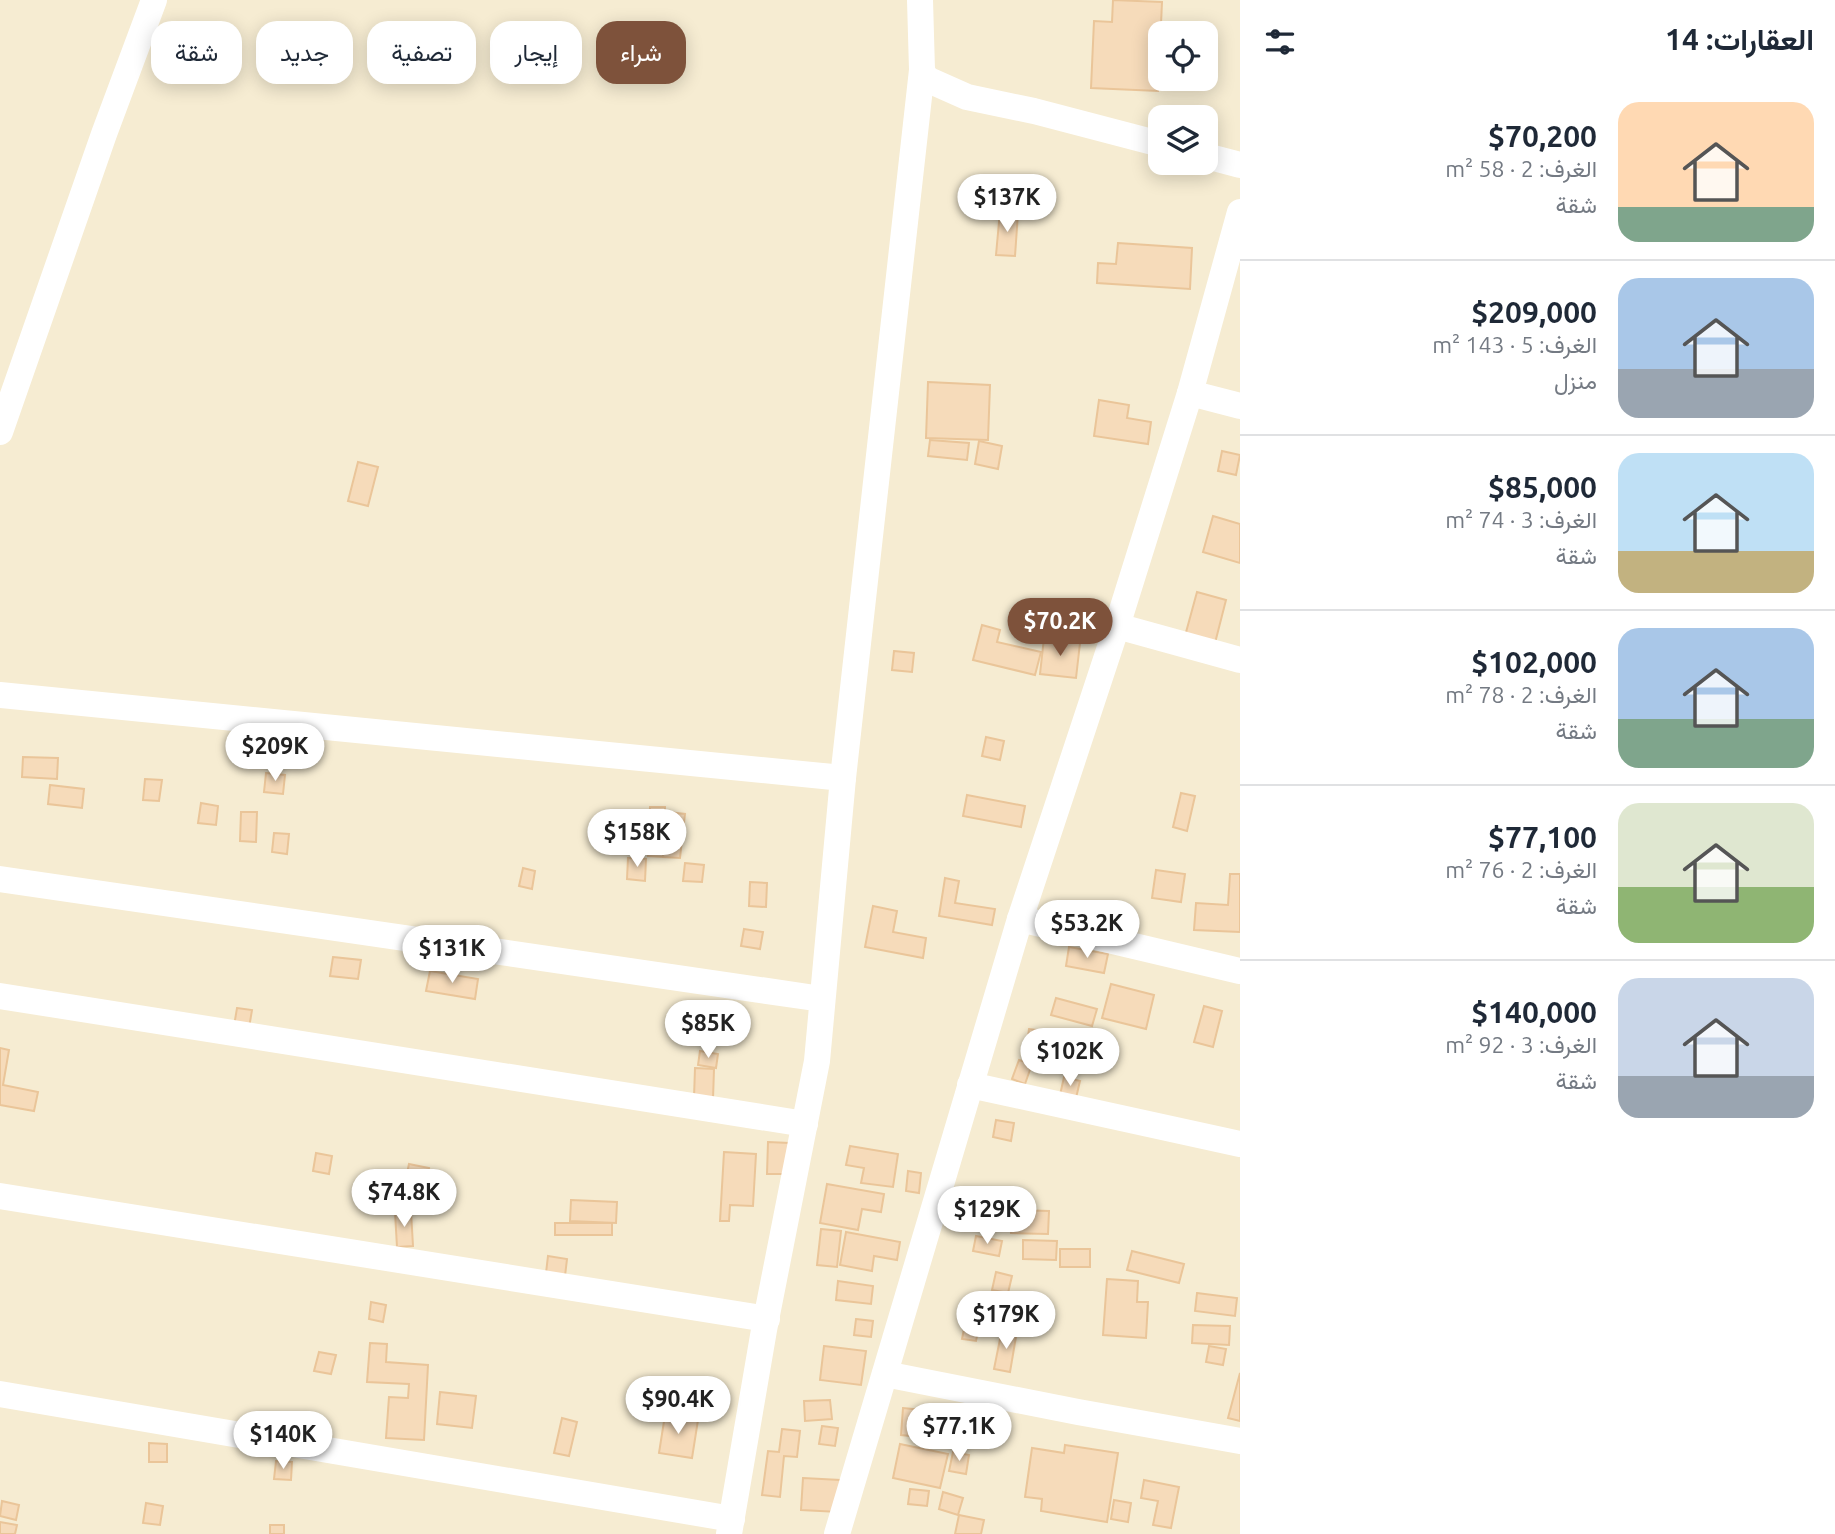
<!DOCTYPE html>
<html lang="ar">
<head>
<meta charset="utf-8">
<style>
	:root { --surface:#fff; --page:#f6f6f7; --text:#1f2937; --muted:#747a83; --line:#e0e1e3; --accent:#7e523b }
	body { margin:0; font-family:Ubuntu,Vazirmatn,sans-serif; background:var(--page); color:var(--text); direction:rtl; height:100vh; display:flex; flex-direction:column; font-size:26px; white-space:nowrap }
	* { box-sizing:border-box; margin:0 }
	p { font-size:23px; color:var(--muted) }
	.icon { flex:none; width:38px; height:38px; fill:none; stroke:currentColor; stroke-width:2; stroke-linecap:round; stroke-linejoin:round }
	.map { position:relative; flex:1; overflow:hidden; direction:ltr }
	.side { display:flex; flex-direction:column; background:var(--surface); width:595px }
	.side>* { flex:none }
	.top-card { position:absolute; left:21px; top:21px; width:665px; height:63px; direction:rtl; display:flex; gap:14px }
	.tools { position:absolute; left:1148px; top:21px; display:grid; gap:14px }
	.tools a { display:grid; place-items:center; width:70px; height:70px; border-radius:14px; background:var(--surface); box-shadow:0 4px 18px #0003; font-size:35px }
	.price { position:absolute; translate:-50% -60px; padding:0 16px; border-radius:24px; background:#fff; color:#222; font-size:23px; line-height:46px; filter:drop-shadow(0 2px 4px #0008) }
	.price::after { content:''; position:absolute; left:50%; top:42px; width:21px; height:16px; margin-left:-10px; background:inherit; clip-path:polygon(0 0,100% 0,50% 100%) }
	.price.on { background:var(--accent); color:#fff }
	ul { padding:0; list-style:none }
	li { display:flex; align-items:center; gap:21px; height:175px; padding:0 21px }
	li+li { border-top:2px solid var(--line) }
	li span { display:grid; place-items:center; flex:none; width:196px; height:140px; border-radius:21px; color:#555 }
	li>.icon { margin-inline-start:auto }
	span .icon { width:84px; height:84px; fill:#fffc; stroke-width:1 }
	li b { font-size:30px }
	h2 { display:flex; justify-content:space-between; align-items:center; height:84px; padding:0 21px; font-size:30px }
	.pill { padding:0 24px; border-radius:21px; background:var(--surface); box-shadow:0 4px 18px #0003; font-size:24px; line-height:63px }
	.pill.on { background:var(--accent); color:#fff }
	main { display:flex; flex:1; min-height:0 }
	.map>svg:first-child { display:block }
	.residential { fill:#f6ecd2; fill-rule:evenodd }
	.building { fill:#f6dbba; stroke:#eac599; stroke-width:2 }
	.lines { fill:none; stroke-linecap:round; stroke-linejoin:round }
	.minor { stroke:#fff; stroke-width:26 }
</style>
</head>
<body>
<main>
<section class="side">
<h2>العقارات: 14<svg class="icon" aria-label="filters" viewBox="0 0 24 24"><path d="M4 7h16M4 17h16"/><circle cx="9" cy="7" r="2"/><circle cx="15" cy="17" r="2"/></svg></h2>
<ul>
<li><span style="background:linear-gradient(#ffd9b3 75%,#7fa58c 0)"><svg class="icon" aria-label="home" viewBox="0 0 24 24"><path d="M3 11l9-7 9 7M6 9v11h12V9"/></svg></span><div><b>$70,200</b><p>الغرف: 2 · 58 m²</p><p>شقة</p></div></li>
<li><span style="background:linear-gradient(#a9c7e8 65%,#9aa5b1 0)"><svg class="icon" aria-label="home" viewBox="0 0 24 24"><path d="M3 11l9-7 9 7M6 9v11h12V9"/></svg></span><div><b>$209,000</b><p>الغرف: 5 · 143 m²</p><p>منزل</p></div></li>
<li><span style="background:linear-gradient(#bfe0f5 70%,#c2b280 0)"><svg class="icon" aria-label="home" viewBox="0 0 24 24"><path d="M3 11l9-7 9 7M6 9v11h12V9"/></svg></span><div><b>$85,000</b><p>الغرف: 3 · 74 m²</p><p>شقة</p></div></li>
<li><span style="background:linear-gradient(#a9c7e8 65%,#7fa58c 0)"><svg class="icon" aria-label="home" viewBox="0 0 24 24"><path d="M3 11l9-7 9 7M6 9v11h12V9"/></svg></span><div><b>$102,000</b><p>الغرف: 2 · 78 m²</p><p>شقة</p></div></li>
<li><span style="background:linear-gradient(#dfe7d0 60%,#8fb573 0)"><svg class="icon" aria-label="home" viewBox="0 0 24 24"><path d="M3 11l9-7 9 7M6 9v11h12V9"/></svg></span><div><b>$77,100</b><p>الغرف: 2 · 76 m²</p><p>شقة</p></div></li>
<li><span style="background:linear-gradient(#c9d6e8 70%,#9aa5b1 0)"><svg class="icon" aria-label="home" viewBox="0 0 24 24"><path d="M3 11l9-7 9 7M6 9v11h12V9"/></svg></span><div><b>$140,000</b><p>الغرف: 3 · 92 m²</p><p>شقة</p></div></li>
</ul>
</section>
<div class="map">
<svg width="1240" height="1534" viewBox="0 0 1240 1534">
	<rect width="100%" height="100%" fill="#fef8e5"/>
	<!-- residential -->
	<path class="residential" d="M 0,0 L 1240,0 L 1240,1534 L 0,1534 ZM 1160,33 L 1206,33 L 1206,79 L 1160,79 ZM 1160,117 L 1206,117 L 1206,163 L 1160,163 Z"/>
	<!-- building -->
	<g class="building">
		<path d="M 1113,0 L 1162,2 L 1158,91 L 1091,88 L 1094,21 L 1112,22 Z"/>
		<path d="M 1000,211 L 1018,213 L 1015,256 L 996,255 Z"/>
		<path d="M 1118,243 L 1192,248 L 1190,289 L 1097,283 L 1098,263 L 1116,264 Z"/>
		<path d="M 928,382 L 990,385 L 988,440 L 926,438 Z"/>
		<path d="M 1099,400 L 1129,405 L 1127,418 L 1151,422 L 1148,444 L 1094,436 Z"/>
		<path d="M 930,440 L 969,443 L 967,460 L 928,456 Z"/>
		<path d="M 979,441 L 1002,446 L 998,469 L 975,464 Z"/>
		<path d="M 1222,451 L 1240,455 L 1236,475 L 1218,471 Z"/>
		<path d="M 358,462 L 378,467 L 368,506 L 348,501 Z"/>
		<path d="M 1213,516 L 1240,524 L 1240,563 L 1203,552 Z"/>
		<path d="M 1197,592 L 1226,600 L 1215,643 L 1185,636 Z"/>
		<path d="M 982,625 L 1000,630 L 997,642 L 1041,652 L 1035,675 L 973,660 Z"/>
		<path d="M 1044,638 L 1080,643 L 1076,678 L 1040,674 Z"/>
		<path d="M 894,651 L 914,653 L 912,672 L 892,670 Z"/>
		<path d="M 986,737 L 1004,741 L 1000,760 L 982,756 Z"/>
		<path d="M 23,757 L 58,758 L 57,779 L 22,777 Z"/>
		<path d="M 266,773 L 285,775 L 283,794 L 264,792 Z"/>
		<path d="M 145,779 L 162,780 L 159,801 L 143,800 Z"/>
		<path d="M 50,785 L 84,789 L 82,808 L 48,804 Z"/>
		<path d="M 1181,793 L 1195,796 L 1187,831 L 1173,827 Z"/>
		<path d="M 967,795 L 1025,806 L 1021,827 L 963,816 Z"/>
		<path d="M 201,803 L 218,806 L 216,825 L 198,823 Z"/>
		<path d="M 650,807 L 665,807 L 663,857 L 648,856 Z"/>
		<path d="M 241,812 L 257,812 L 256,842 L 240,841 Z"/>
		<path d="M 668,812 L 685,814 L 680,858 L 663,857 Z"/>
		<path d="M 274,833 L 289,834 L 287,854 L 272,852 Z"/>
		<path d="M 628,858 L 646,859 L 645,881 L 627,879 Z"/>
		<path d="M 685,863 L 704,865 L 702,882 L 683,881 Z"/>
		<path d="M 523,868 L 535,871 L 532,889 L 519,886 Z"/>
		<path d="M 1156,870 L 1185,874 L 1181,902 L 1152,898 Z"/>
		<path d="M 1230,874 L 1240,874 L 1240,932 L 1194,930 L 1196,903 L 1228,905 Z"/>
		<path d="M 945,878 L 959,881 L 955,903 L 995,909 L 992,925 L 939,916 Z"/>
		<path d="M 750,882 L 767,883 L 766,907 L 749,906 Z"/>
		<path d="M 873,906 L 897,911 L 893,932 L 926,938 L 923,958 L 865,947 Z"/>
		<path d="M 744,929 L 763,932 L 760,949 L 741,946 Z"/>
		<path d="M 1069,947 L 1108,954 L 1104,973 L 1066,966 Z"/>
		<path d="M 333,957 L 361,960 L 358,979 L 330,976 Z"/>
		<path d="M 430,971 L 478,979 L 475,999 L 426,991 Z"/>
		<path d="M 1111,984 L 1154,995 L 1146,1029 L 1102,1018 Z"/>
		<path d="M 1056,998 L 1097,1009 L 1092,1026 L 1051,1015 Z"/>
		<path d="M 1204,1006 L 1222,1011 L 1213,1047 L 1194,1042 Z"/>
		<path d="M 237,1008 L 252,1010 L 249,1028 L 234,1026 Z"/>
		<path d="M 1029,1029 L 1059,1033 L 1056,1063 L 1025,1059 Z"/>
		<path d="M 0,1048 L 9,1050 L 3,1085 L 38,1092 L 34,1111 L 0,1105 Z"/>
		<path d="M 700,1051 L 718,1054 L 716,1068 L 698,1065 Z"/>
		<path d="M 1019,1060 L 1032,1064 L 1025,1084 L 1012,1079 Z"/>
		<path d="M 695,1068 L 714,1069 L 713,1099 L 694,1098 Z"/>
		<path d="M 1064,1077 L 1080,1081 L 1076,1098 L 1060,1095 Z"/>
		<path d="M 996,1120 L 1014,1123 L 1011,1141 L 993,1137 Z"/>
		<path d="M 768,1142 L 789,1143 L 788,1174 L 767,1174 Z"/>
		<path d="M 850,1146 L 898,1154 L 893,1187 L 861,1183 L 864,1168 L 846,1165 Z"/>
		<path d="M 724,1152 L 756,1154 L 753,1206 L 730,1205 L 729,1221 L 720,1221 Z"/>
		<path d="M 316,1153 L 332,1156 L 329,1174 L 313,1171 Z"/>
		<path d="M 409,1164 L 429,1168 L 421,1209 L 400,1205 Z"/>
		<path d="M 908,1171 L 921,1173 L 919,1193 L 906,1191 Z"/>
		<path d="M 827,1184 L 884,1194 L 881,1212 L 862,1209 L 858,1230 L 820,1223 Z"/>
		<path d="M 571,1200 L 617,1202 L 616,1223 L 570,1221 Z"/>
		<path d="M 1012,1210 L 1049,1211 L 1048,1234 L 1011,1233 Z"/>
		<path d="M 411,1211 L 413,1246 L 397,1247 L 395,1212 Z"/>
		<rect x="555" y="1223" width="57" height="12"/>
		<path d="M 821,1229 L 841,1231 L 837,1267 L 817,1265 Z"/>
		<path d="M 846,1232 L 900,1242 L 897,1260 L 874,1256 L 872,1271 L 840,1265 Z"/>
		<path d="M 976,1236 L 1002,1241 L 999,1256 L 973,1251 Z"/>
		<path d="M 1023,1240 L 1057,1241 L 1056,1260 L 1023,1259 Z"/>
		<rect x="1060" y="1249" width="30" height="18"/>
		<path d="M 1132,1251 L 1184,1264 L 1179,1283 L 1127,1270 Z"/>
		<path d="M 548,1256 L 567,1259 L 565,1276 L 546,1273 Z"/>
		<path d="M 996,1272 L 1012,1276 L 1008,1293 L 992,1290 Z"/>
		<path d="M 1107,1279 L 1138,1281 L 1137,1302 L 1148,1302 L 1146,1338 L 1103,1335 Z"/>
		<path d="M 838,1281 L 873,1286 L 871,1304 L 836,1300 Z"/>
		<path d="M 1197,1293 L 1237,1298 L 1235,1316 L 1195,1311 Z"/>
		<path d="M 371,1302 L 386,1305 L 383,1322 L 369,1319 Z"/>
		<path d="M 856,1319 L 873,1321 L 871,1337 L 854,1335 Z"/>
		<path d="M 966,1319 L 980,1322 L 976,1341 L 962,1339 Z"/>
		<path d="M 1193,1325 L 1230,1326 L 1229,1345 L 1192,1343 Z"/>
		<path d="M 1002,1329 L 1017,1331 L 1010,1372 L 994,1369 Z"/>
		<path d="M 370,1343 L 387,1344 L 386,1362 L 428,1365 L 424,1440 L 386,1438 L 389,1397 L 408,1398 L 409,1384 L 367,1382 Z"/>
		<path d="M 824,1346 L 866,1351 L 861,1385 L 820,1380 Z"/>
		<path d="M 1209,1346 L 1226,1349 L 1223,1365 L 1206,1362 Z"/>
		<path d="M 319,1352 L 336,1355 L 331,1374 L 314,1371 Z"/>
		<path d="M 1240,1373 L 1240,1421 L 1228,1418 Z"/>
		<path d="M 440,1392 L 476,1396 L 472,1428 L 437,1424 Z"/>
		<path d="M 830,1400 L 832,1419 L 805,1421 L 804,1401 Z"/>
		<path d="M 903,1408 L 922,1410 L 920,1437 L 901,1435 Z"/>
		<path d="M 665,1415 L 698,1420 L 692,1458 L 659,1453 Z"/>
		<path d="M 562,1418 L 577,1422 L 569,1456 L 554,1453 Z"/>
		<path d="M 822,1426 L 838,1428 L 835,1446 L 819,1444 Z"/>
		<path d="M 782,1429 L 800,1431 L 797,1457 L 784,1456 L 780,1497 L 762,1495 L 768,1451 L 779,1452 Z"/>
		<path d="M 149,1443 L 167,1444 L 167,1462 L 149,1462 Z"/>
		<path d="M 900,1444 L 948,1454 L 940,1488 L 893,1478 Z"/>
		<path d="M 1065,1445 L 1118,1453 L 1107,1522 L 1041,1511 L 1042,1499 L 1025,1497 L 1032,1448 L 1064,1453 Z"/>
		<path d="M 953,1452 L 969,1455 L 966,1474 L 949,1471 Z"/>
		<path d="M 276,1461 L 292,1462 L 291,1480 L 274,1479 Z"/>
		<path d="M 803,1478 L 840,1480 L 839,1512 L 801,1510 Z"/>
		<path d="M 1144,1480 L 1179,1487 L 1171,1528 L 1153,1525 L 1158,1501 L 1141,1498 Z"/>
		<path d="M 910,1489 L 929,1491 L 927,1506 L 908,1504 Z"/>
		<path d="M 943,1492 L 963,1498 L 958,1515 L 939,1509 Z"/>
		<path d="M 1114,1500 L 1131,1503 L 1128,1522 L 1111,1519 Z"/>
		<path d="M 2,1501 L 19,1505 L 16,1520 L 0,1516 Z"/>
		<path d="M 146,1503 L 163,1506 L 160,1525 L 143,1523 Z"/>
		<path d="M 959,1515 L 984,1520 L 981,1534 L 955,1534 Z"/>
		<path d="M 0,1522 L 17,1525 L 15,1534 L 0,1534 Z"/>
		<rect x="270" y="1525" width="14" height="9"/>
	</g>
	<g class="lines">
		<!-- minor -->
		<g class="minor">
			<path d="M 920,0 L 922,70 L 925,77 L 931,81 L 967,97 L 1034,111 L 1160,144"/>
			<path d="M 1206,156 L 1240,165"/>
			<path d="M 1190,393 L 1240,406"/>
			<path d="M 0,432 L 104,134 L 154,0"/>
			<path d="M 1117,626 L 1240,660"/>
			<path d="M 0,695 L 843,778"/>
			<path d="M 0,879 L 822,999"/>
			<path d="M 1020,919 L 1240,971"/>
			<path d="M 0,996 L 805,1124"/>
			<path d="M 970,1085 L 1240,1144"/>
			<path d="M 0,1196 L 767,1319"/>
			<path d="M 885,1374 L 1078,1412 L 1240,1441"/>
			<path d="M 0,1394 L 732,1519"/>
			<path d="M 729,1534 L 764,1330 L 817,1061 L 843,778 L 922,70"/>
			<path d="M 837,1534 L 1020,919 L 1117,626 L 1190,393 L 1240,212"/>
		</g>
	</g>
</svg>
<div class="tools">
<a><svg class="icon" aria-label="locate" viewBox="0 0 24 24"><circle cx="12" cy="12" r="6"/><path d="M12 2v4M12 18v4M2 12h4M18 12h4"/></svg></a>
<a><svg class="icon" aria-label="layers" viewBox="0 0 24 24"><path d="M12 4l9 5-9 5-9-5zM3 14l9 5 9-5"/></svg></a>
</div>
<b class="price" style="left:1007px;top:234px">$137K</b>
<b class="price on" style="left:1060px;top:658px">$70.2K</b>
<b class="price" style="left:275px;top:783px">$209K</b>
<b class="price" style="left:637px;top:869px">$158K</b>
<b class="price" style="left:1087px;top:960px">$53.2K</b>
<b class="price" style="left:452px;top:985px">$131K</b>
<b class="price" style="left:708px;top:1060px">$85K</b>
<b class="price" style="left:1070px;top:1088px">$102K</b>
<b class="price" style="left:404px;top:1229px">$74.8K</b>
<b class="price" style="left:987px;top:1246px">$129K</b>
<b class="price" style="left:1006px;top:1351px">$179K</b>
<b class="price" style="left:678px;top:1436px">$90.4K</b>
<b class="price" style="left:959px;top:1463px">$77.1K</b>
<b class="price" style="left:283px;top:1471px">$140K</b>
<div class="top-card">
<a class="pill on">شراء</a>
<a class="pill">إيجار</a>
<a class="pill">تصفية</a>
<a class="pill">جديد</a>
<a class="pill">شقة</a>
</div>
</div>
</main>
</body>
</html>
